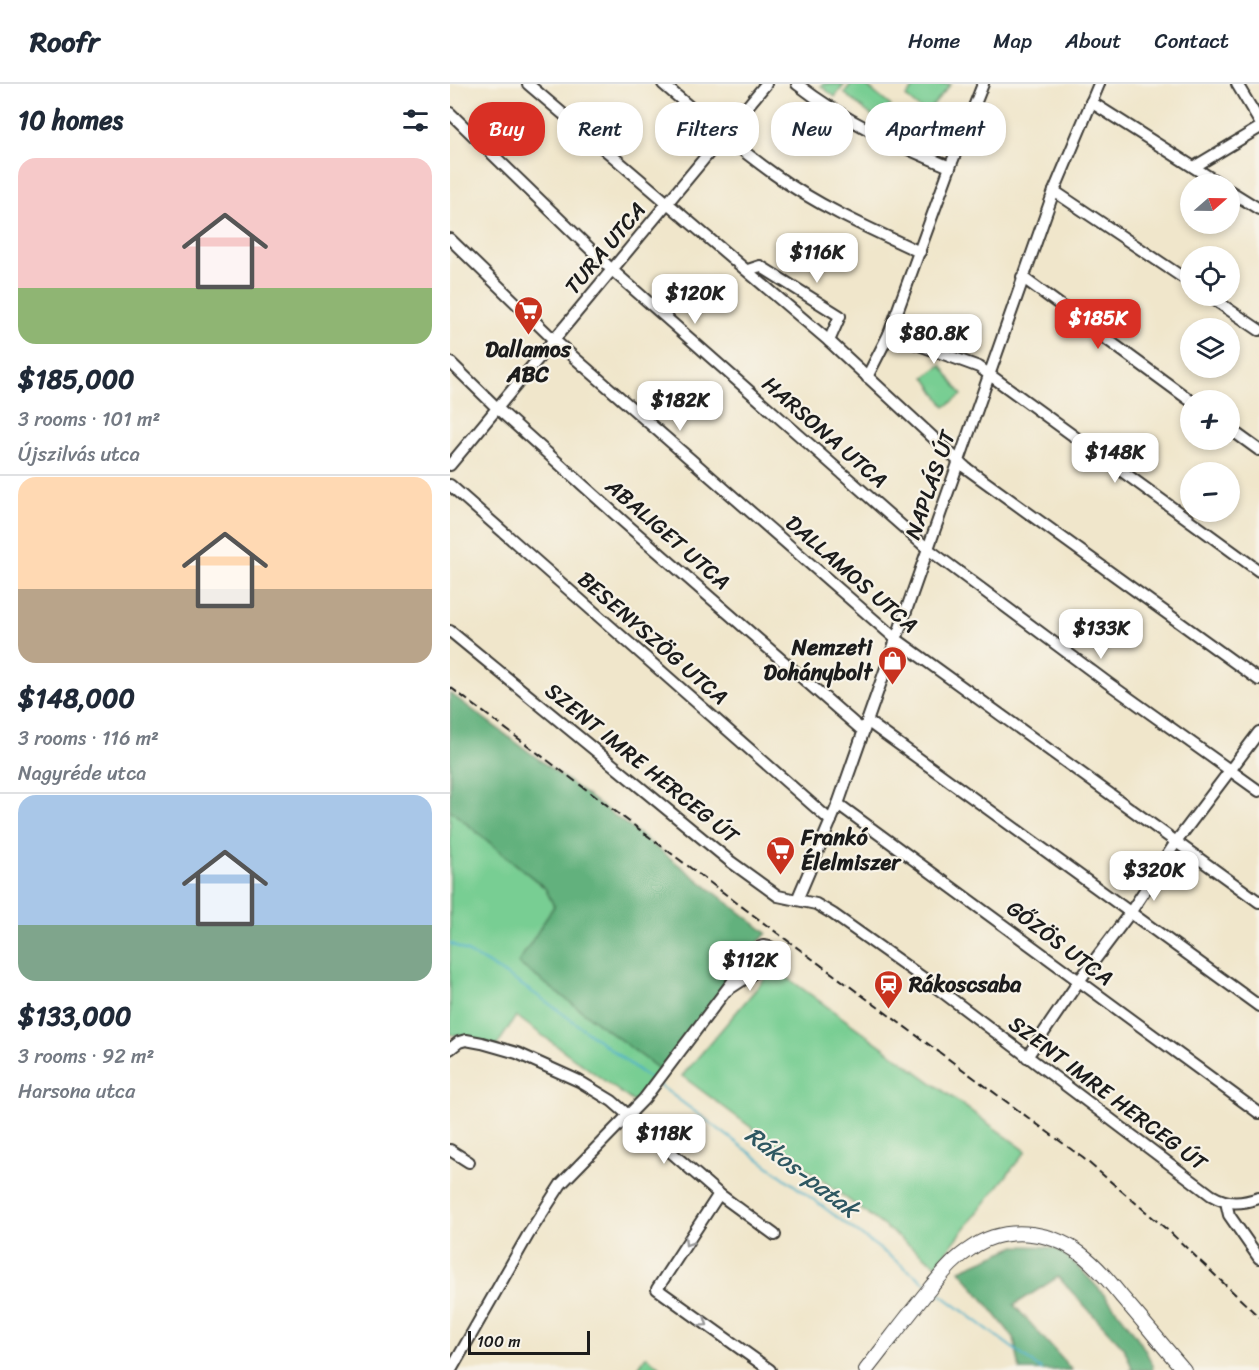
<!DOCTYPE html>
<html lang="en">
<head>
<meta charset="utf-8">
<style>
	:root { --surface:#fff; --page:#f6f6f7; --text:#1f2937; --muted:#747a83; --line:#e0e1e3; --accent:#d93025 }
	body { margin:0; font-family:Sriracha,sans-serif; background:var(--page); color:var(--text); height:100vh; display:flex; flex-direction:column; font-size:22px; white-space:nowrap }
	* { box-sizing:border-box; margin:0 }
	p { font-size:20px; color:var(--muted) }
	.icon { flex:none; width:33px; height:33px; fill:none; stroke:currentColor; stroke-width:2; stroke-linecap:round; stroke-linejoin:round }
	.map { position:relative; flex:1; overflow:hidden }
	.side { display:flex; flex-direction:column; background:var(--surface); width:450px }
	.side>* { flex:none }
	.hud { position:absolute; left:18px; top:18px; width:570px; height:54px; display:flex; gap:12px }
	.needle { width:39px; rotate:70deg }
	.fabs { position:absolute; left:730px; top:90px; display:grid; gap:12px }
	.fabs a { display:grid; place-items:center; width:60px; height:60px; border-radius:50%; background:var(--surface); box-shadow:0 3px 9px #0003; font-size:30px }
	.scale { position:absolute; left:18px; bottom:15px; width:122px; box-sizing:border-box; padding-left:6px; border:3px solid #1c1c1c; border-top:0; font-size:16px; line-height:21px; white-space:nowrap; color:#1c1c1c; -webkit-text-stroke:4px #f7f3e8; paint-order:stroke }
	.price { position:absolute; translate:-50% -51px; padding:0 14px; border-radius:12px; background:#fff; color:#222; font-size:20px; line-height:39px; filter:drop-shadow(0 2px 3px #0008) }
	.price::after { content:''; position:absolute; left:50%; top:36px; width:18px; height:14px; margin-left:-9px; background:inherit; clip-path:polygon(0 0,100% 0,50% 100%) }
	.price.selected { background:var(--accent); color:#fff }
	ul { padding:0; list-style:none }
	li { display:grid; align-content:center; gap:12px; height:318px; padding:0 18px }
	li+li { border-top:2px solid var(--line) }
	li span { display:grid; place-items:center; height:186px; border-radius:18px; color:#555 }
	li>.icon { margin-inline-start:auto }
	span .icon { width:108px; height:108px; fill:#fffc; stroke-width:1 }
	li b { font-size:26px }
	h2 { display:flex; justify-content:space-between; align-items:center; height:72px; padding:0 18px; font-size:26px }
	.chip { padding:0 21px; border-radius:24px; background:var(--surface); box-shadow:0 3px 9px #0003; font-size:21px; line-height:54px }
	.chip.selected { background:var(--accent); color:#fff }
	header { display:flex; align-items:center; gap:36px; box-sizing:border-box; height:84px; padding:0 30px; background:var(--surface); border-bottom:2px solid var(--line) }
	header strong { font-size:28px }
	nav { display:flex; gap:33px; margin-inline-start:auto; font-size:21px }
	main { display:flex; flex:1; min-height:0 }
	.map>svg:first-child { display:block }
	.green { fill:#78ce93; stroke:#4a7558; stroke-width:1.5 }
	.forest { fill:#62b17d; stroke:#3f664c; stroke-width:1.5 }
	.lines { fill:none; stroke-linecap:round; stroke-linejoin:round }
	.stream { stroke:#49afc8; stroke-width:2 }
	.minor-casing { stroke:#3c3a36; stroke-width:14 }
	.major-casing { stroke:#3c3a36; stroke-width:16 }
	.minor { stroke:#fff; stroke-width:10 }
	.major { stroke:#fff; stroke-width:14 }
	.rail { stroke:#1c1c1c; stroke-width:2; stroke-dasharray:9 4.5; stroke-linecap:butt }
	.oneway { stroke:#999 }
	.labels { text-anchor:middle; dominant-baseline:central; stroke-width:4.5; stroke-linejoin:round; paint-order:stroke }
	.street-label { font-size:22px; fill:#1c1c1c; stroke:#f7f3e8 }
	.poi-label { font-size:22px; font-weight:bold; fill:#1c1c1c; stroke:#f7f3e8; text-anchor:start }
	.water-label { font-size:24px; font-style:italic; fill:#2e5761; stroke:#f7f3e8 }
</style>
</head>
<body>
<header>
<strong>Roofr</strong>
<nav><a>Home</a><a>Map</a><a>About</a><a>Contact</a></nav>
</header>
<main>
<section class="side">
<h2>10 homes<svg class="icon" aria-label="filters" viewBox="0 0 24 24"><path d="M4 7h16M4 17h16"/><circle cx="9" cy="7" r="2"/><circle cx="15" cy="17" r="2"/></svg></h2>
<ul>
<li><span style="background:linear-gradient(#f6c9c9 70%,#8fb573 0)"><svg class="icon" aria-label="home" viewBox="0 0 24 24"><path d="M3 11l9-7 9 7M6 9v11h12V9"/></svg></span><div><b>$185,000</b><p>3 rooms · 101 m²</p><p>Újszilvás utca</p></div></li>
<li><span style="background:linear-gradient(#ffd9b3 60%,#b9a48a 0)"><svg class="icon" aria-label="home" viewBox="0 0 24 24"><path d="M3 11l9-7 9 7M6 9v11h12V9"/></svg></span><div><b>$148,000</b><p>3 rooms · 116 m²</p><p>Nagyréde utca</p></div></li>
<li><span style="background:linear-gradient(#a9c7e8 70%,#7fa58c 0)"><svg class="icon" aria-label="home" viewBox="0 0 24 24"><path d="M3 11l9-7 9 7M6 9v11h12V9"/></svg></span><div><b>$133,000</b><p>3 rooms · 92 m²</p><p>Harsona utca</p></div></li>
</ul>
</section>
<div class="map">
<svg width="809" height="1286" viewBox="0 0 809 1286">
	<rect width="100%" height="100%" fill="#f7f3e8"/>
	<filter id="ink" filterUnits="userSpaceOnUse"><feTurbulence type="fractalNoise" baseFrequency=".0167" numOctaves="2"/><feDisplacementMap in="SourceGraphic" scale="12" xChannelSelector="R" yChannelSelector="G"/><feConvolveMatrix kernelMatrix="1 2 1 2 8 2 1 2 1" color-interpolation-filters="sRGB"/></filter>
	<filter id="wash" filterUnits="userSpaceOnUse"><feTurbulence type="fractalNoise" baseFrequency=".008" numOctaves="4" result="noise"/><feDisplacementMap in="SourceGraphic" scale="24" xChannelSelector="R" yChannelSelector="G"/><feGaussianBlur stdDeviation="1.35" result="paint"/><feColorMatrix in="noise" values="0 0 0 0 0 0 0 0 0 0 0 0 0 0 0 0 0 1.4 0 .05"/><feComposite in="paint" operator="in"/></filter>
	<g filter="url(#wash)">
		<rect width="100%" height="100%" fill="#f0e6cb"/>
		<!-- green -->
		<g class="green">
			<path d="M 373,0 L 395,0 L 385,13 L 371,2 Z"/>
			<path d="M 401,0 L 414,0 L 441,22 L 428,37 L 394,9 Z"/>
			<path d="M 467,0 L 501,0 L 476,30 L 456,13 Z"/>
			<path d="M 491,281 L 512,311 L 495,323 L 475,293 Z"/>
			<path d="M 0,726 L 95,804 L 104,822 L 69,879 L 213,988 L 185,1019 L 66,932 L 46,963 L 31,957 L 0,950 Z"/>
			<path d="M 324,884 L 576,1067 L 486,1181 L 232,992 Z"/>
			<path d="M 196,1272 L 214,1286 L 187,1286 Z"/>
		</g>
		<!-- forest -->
		<g class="forest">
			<path d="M 0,609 L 189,750 L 317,849 L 304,863 L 213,988 L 68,879 L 104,822 L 95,804 L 0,726 Z"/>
			<path d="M 566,1162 C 576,1163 600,1161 608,1166 C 631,1180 700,1260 703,1286 L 680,1286 L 682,1284 L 674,1264 L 608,1193 L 564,1221 L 622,1286 L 570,1286 L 564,1254 L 510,1186 Z"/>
		</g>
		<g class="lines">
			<!-- stream -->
			<g class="stream">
				<path d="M 0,859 C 74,896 138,949 204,998"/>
				<path d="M 209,1001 L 477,1200"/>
				<path d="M 486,1207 L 592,1286"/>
			</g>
		</g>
	</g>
	<g filter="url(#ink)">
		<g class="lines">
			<defs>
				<g id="minor">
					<path d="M 78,0 L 379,257 L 516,384 L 809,596"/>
					<path d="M 213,0 C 249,31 285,62 324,90 C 368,122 420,145 470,168"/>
					<path d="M 347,0 C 395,37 444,60 500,83"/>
					<path d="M 787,0 L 809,37"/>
					<path d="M 641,18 L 770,100"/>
					<path d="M 0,29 L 162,186 L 478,465 L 658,599 L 809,707"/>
					<path d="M 744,83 L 809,44"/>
					<path d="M 604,107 L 741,199"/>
					<path d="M 780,107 L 809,125"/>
					<path d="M 0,155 L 103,255 L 446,555 L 809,818"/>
					<path d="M 298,186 L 310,182 L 390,232 L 379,257"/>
					<path d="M 572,193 L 741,317"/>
					<path d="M 759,212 L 809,246"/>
					<path d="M 439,250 L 529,283 L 809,487"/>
					<path d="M 0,278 L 47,324 L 175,439 L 413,647"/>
					<path d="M 417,293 L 439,250 L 500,83 L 533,0"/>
					<path d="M 780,345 L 809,366"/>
					<path d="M 0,381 L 316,0"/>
					<path d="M 0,401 L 381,737"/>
					<path d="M 0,547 L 281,778 L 328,812 L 366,820 L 383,830 L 483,901 L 761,1111 C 778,1121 791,1120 809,1114"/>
					<path d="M 417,637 L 809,922"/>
					<path d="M 388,720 L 809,1029"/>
					<path d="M 347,816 L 388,720 L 604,107 L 649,0"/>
					<path d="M 0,965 L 9,958 L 16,956 L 32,959 L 67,969 L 129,997 L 162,1017 L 269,1110 L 325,1151"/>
					<path d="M 577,973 L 629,897 L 680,829 L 726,758 L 809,648"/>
					<path d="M 0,1066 L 19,1078"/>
					<path d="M 269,1110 L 207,1205 L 320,1286"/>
					<path d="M 776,1118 L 779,1131 L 809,1174"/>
					<path d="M 1,1286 L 78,1151 L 111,1100 L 194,1015 L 308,864 L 313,862 L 320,863 L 324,871 L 319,879 L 276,907"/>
				</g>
				<path id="major" d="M 416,1286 C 438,1258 459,1230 481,1203 C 493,1189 504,1175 520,1165 C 553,1141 599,1146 631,1170 C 647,1182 660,1198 672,1213 C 693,1237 713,1262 734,1286"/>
			</defs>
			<!-- minor casing -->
			<use href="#minor" class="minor-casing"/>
			<!-- major casing -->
			<use href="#major" class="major-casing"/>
			<!-- minor -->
			<use href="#minor" class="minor"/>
			<!-- major -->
			<use href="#major" class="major"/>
			<!-- rail -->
			<path class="rail" d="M 0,603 L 315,840 L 633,1074 L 721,1149 L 809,1233"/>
		</g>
		<!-- one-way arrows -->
		<defs><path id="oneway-chevron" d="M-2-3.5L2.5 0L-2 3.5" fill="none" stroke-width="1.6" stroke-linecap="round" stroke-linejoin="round" transform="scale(1.5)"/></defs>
		<g class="oneway">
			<use href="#oneway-chevron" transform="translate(238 1158) rotate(123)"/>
			<use href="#oneway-chevron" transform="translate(254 1239) rotate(35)"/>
		</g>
	</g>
	<!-- icons -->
	<defs>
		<symbol id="supermarket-pin" viewBox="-11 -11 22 30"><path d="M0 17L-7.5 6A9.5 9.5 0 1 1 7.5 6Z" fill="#c8321e" stroke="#f7f3e8"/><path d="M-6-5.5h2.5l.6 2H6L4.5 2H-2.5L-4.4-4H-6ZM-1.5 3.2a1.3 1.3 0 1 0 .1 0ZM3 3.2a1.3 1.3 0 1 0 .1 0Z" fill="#fff"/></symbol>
		<symbol id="shop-pin" viewBox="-11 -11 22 30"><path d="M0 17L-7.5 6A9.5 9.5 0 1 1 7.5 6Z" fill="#c8321e" stroke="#f7f3e8"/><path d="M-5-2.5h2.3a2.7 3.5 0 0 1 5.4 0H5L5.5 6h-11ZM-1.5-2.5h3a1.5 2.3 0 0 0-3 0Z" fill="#fff"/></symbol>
		<symbol id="station-pin" viewBox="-11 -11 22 30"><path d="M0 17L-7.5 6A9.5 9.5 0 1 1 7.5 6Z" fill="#c8321e" stroke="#f7f3e8"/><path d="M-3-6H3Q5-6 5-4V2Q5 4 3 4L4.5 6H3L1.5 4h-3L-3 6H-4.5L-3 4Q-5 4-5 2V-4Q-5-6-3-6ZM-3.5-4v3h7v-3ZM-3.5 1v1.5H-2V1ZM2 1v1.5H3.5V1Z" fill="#fff"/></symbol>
	</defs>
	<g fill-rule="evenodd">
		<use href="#supermarket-pin" x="62" y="210" width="33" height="45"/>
		<use href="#shop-pin" x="426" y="560" width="33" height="45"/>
		<use href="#supermarket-pin" x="314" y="750" width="33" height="45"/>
		<use href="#station-pin" x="422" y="884" width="33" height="45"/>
	</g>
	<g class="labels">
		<!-- street labels -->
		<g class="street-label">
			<text transform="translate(155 164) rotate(-50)">TURA UTCA</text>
			<text transform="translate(375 348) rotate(41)">HARSONA UTCA</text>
			<text transform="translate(480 401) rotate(-71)">NAPLÁS ÚT</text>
			<text transform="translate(218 450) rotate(41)">ABALIGET UTCA</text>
			<text transform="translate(402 490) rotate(41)">DALLAMOS UTCA</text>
			<text transform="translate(203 554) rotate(41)">BESENYSZÖG UTCA</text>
			<text transform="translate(192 679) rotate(39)">SZENT IMRE HERCEG ÚT</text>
			<text transform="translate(610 859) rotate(37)">GŐZÖS UTCA</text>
			<text transform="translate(658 1009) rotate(37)">SZENT IMRE HERCEG ÚT</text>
		</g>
		<!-- poi labels -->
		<g class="poi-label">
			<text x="78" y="265" text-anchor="middle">Dallamos<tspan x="78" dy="25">ABC</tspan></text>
			<text x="422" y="563" text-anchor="end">Nemzeti<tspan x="422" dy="25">Dohánybolt</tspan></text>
			<text x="351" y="753">Frankó<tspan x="351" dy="25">Élelmiszer</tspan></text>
			<text x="459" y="900">Rákoscsaba</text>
		</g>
		<!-- water labels -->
		<g class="water-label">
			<text transform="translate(352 1088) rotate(37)">Rákos-patak</text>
		</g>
	</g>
</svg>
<div class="fabs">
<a><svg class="needle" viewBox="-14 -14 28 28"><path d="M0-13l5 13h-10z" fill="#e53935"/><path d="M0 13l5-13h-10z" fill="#747a83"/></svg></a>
<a><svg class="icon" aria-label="locate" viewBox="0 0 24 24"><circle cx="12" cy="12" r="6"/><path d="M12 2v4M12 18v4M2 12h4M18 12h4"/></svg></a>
<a><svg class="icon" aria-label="layers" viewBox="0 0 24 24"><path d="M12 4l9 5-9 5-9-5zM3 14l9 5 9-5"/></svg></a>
<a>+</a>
<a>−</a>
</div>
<div class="scale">100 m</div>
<b class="price" style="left:367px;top:200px">$116K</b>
<b class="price" style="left:245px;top:241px">$120K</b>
<b class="price selected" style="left:648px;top:266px">$185K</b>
<b class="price" style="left:484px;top:281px">$80.8K</b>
<b class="price" style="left:230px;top:348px">$182K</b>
<b class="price" style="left:665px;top:400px">$148K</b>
<b class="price" style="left:651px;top:576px">$133K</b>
<b class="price" style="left:704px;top:818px">$320K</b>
<b class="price" style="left:300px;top:908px">$112K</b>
<b class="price" style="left:214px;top:1081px">$118K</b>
<div class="hud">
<a class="chip selected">Buy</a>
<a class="chip">Rent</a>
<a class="chip">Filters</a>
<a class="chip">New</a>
<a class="chip">Apartment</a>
</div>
</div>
</main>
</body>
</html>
